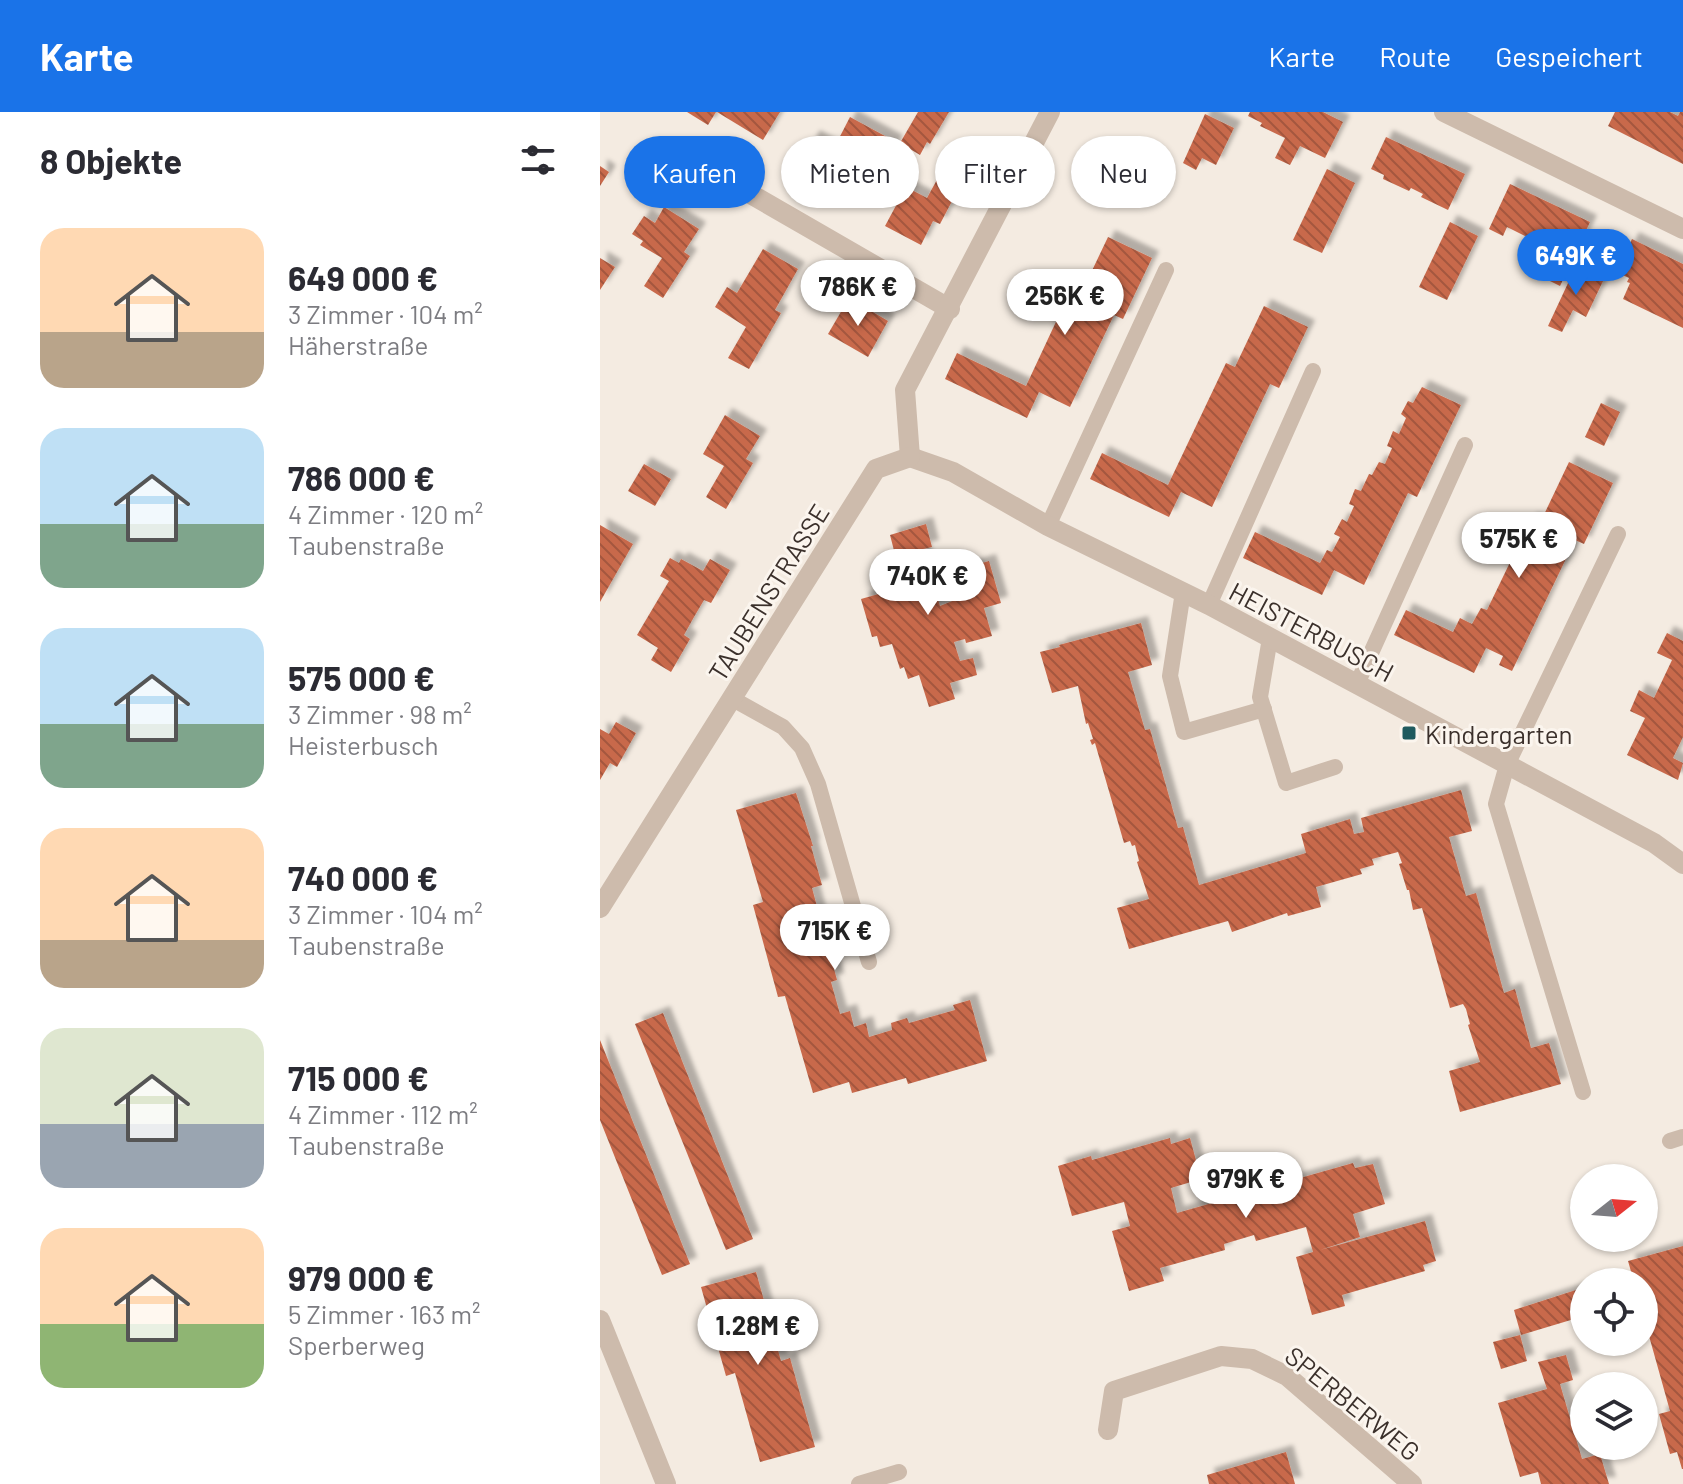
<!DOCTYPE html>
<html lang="de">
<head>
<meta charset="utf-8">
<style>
	:root { --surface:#fff; --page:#f2f2f3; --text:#2b2b33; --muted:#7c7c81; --accent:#1a73e8 }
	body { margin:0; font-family:Barlow,sans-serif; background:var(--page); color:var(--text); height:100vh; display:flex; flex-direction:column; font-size:30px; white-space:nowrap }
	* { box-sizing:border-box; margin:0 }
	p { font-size:26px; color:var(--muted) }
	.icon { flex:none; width:44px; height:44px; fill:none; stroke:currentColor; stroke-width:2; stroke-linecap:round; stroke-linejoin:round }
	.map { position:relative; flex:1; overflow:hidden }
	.side { display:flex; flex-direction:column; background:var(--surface); width:600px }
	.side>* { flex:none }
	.top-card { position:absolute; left:24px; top:24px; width:760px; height:72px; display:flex; gap:16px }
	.needle { width:52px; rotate:73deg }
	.controls { position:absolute; left:970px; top:1052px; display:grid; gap:16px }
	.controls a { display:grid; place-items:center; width:88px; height:88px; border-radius:50%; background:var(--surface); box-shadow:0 2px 6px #0004; font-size:40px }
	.price { position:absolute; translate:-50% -68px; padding:0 18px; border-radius:28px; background:#fff; color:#222; font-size:26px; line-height:52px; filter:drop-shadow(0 2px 4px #0008) }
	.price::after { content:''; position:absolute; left:50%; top:48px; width:24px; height:18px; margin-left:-12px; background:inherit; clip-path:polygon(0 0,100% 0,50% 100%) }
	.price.current { background:var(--accent); color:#fff }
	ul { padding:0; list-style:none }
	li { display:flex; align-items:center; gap:24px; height:200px; padding:0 40px }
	li span { display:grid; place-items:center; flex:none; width:224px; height:160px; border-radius:24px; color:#555 }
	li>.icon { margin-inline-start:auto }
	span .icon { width:96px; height:96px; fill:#fffc; stroke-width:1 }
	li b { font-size:34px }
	h2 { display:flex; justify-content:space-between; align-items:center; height:96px; padding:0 40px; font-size:34px }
	.pill { padding:0 28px; border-radius:36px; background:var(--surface); box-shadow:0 2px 6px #0004; font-size:28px; line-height:72px }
	.pill.current { background:var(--accent); color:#fff }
	header { display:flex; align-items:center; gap:48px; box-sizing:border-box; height:112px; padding:0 40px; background:var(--accent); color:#fff }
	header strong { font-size:38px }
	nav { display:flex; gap:44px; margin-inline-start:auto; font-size:28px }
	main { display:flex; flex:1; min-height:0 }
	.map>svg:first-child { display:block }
	.building { fill:url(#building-back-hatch); filter:url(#shadow) }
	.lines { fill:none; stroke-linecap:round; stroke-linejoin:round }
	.service { stroke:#cdbbac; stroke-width:16 }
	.minor { stroke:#cdbbac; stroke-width:20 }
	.poi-dot { fill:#1f5a5e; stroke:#fbf5ee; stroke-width:3 }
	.labels { text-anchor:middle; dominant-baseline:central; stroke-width:6; stroke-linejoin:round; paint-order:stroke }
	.street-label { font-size:26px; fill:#3b302b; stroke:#fbf5ee }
	.poi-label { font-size:26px; fill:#3b302b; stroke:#fbf5ee; text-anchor:start }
</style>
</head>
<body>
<header>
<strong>Karte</strong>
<nav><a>Karte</a><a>Route</a><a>Gespeichert</a></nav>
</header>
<main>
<section class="side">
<h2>8 Objekte<svg class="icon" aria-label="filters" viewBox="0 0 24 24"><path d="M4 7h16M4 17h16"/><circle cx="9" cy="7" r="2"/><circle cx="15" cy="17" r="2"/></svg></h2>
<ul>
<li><span style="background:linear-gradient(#ffd9b3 65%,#b9a48a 0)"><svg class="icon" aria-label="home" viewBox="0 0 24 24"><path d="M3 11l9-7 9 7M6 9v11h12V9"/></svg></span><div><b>649 000 €</b><p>3 Zimmer · 104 m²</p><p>Häherstraße</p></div></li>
<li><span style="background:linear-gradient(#bfe0f5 60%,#7fa58c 0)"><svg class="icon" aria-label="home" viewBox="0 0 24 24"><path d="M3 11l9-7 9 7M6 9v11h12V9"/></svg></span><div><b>786 000 €</b><p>4 Zimmer · 120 m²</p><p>Taubenstraße</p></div></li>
<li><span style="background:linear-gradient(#bfe0f5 60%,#7fa58c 0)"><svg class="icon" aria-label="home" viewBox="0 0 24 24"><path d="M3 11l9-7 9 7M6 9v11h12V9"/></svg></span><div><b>575 000 €</b><p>3 Zimmer · 98 m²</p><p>Heisterbusch</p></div></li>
<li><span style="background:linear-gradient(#ffd9b3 70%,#b9a48a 0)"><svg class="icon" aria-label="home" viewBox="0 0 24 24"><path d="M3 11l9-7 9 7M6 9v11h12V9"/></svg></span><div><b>740 000 €</b><p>3 Zimmer · 104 m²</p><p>Taubenstraße</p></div></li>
<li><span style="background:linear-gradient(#dfe7d0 60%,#9aa5b1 0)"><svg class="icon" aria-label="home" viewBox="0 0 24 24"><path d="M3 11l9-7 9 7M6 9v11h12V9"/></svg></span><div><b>715 000 €</b><p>4 Zimmer · 112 m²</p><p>Taubenstraße</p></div></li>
<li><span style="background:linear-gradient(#ffd9b3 60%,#8fb573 0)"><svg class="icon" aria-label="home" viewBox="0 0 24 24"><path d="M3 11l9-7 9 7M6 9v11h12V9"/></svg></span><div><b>979 000 €</b><p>5 Zimmer · 163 m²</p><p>Sperberweg</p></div></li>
</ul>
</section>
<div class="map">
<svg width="1083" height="1372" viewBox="0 0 1083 1372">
	<defs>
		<pattern id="building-back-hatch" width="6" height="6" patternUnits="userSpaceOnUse" patternTransform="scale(2)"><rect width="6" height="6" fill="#c8694b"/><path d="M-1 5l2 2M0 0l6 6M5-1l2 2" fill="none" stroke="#a4573f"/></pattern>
		<filter id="shadow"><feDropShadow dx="7" dy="-7" stdDeviation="2" flood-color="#0004"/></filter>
	</defs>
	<rect width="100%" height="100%" fill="#f4ebe1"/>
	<!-- building -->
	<g class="building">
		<path d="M 87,0 L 116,0 L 108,13 Z"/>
		<path d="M 117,0 L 180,0 L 163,28 Z"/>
		<path d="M 318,0 L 349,0 L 330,32 L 327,30 L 320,43 L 300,31 Z"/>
		<path d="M 650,0 L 723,0 L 743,10 L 725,46 L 700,34 L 690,53 L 675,46 L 685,26 L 660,14 L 662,11 L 648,4 Z"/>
		<path d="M 1015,0 L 1070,0 L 1078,4 L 1080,0 L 1083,0 L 1083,52 L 1008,14 Z"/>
		<path d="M 605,2 L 634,16 L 616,53 L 602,46 L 596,58 L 583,51 Z"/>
		<path d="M 250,5 L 296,30 L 282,55 L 258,42 L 247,62 L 240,59 L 228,83 L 192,64 L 213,25 L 234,36 Z"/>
		<path d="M 786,25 L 865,62 L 848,98 L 821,85 L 823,82 L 811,76 L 809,79 L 783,67 L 784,63 L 771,57 Z"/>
		<path d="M 351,42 L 371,53 L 340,112 L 333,109 L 321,133 L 285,114 L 306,75 L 327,86 Z"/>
		<path d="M 0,54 L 9,60 L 0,74 Z"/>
		<path d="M 727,57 L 755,71 L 722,141 L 693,128 Z"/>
		<path d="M 910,72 L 990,110 L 960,174 L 932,160 L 947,130 L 935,124 L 933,128 L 907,115 L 903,124 L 889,117 Z"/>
		<path d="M 64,95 L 99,117 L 84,140 L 90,144 L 63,186 L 44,174 L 62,146 L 40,133 L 43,129 L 32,122 L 44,104 L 55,111 Z"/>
		<path d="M 850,110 L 878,124 L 847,188 L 819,175 Z"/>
		<path d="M 508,125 L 552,146 L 523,207 L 514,203 L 470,295 L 439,280 L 427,306 L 345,267 L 357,241 L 426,274 L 469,182 L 479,186 Z"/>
		<path d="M 1032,127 L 1083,152 L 1083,216 L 1023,187 L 1030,171 L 1027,170 L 1029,166 L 1016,160 Z"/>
		<path d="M 163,137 L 198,157 L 175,198 L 181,201 L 149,257 L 128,246 L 146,215 L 115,195 L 127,175 L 137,181 Z"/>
		<path d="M 0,146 L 15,155 L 0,178 Z"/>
		<path d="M 976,154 L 1004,167 L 986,205 L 973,198 L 962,220 L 948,214 Z"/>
		<path d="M 249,186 L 288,209 L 268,245 L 228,222 Z"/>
		<path d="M 664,194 L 708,215 L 679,276 L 670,272 L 612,395 L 581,380 L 569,405 L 490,367 L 502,341 L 568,373 L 626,251 L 635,255 Z"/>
		<path d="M 822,275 L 861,293 L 817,385 L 808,381 L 764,473 L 734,458 L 722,483 L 643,446 L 655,420 L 720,451 L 727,438 L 732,440 L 740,425 L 734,422 L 742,407 L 747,410 L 754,394 L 749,392 L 755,377 L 761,379 L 769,362 L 772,363 L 779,350 L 785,352 L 792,336 L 787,334 L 793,319 L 799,322 L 806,306 L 801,302 L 808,289 L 813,291 Z"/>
		<path d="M 1001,291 L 1020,300 L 1004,334 L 985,325 Z"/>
		<path d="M 125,303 L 160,324 L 146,347 L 153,351 L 126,397 L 106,385 L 124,354 L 103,342 Z"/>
		<path d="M 969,350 L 1013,371 L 984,432 L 975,428 L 912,559 L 899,553 L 903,544 L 886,536 L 874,561 L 794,523 L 806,498 L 853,520 L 860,506 L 872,512 L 881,496 L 887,498 L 931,407 L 940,411 Z"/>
		<path d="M 44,352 L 71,367 L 55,394 L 28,379 Z"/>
		<path d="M 326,412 L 332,435 L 323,437 L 330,459 L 313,463 L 319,483 L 335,478 L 340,494 L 372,481 L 365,456 L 389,449 L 401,491 L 384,496 L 392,524 L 366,531 L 365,527 L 354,530 L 360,549 L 373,546 L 377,563 L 350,571 L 355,587 L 329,595 L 319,563 L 308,567 L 304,555 L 300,557 L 292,532 L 280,535 L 277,524 L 272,525 L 261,487 L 289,479 L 286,471 L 275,475 L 270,458 L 297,450 L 290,423 Z"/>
		<path d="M 0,413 L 33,432 L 0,490 Z"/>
		<path d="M 70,446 L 79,451 L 81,447 L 103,459 L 110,447 L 130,458 L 111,491 L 104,488 L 94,505 L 84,523 L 90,527 L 71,560 L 51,548 L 58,536 L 37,523 L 69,469 L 60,464 Z"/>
		<path d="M 541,511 L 552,553 L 528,560 L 545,618 L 550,617 L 578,716 L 583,715 L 599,773 L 706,741 L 701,722 L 750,707 L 754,722 L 764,720 L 761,706 L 861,678 L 872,719 L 849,725 L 866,784 L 876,781 L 904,881 L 915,877 L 931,936 L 949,931 L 961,972 L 860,1000 L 849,959 L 880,950 L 868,913 L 870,912 L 866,897 L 863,892 L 850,896 L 822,796 L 813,798 L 809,778 L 807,778 L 799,752 L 802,751 L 798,740 L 772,747 L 774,753 L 760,757 L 762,762 L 716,775 L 721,795 L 688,804 L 687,801 L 632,820 L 628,809 L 529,837 L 517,796 L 549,787 L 537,750 L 539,749 L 535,733 L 532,734 L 530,729 L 524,731 L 495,631 L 492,633 L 490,628 L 493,627 L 488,611 L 486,612 L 478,574 L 452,581 L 440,540 L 460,535 L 459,533 Z"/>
		<path d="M 1067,521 L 1083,529 L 1083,625 L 1073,646 L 1083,651 L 1078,668 L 1027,643 L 1045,606 L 1030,599 L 1039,578 L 1054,586 L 1072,548 L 1057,541 Z"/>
		<path d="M 16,610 L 36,621 L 17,655 L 10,651 L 0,668 L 0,617 L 9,622 Z"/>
		<path d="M 196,681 L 213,734 L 211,734 L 222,773 L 212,776 L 237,868 L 231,870 L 240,902 L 250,899 L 254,915 L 266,911 L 269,925 L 292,918 L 291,911 L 307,906 L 309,911 L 355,898 L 353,893 L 370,888 L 387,949 L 308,972 L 306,966 L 252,981 L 249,970 L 213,981 L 185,884 L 178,885 L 153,793 L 163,790 L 136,698 Z"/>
		<path d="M 63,901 L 153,1127 L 126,1138 L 35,912 Z"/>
		<path d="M 0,928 L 90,1152 L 62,1163 L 0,1008 Z"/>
		<path d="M 570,1026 L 571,1032 L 590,1026 L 601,1067 L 571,1076 L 577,1101 L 753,1051 L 755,1056 L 773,1052 L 785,1092 L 753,1102 L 760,1125 L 720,1138 L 825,1109 L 836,1149 L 823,1153 L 825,1159 L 742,1183 L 745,1194 L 712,1203 L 696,1145 L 713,1140 L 706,1115 L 656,1129 L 654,1123 L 624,1132 L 625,1138 L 560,1156 L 564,1169 L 529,1179 L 512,1119 L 530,1114 L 524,1090 L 472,1104 L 458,1054 L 491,1044 L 492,1048 Z"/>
		<path d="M 1083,1134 L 1083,1357 L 1082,1357 L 1077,1340 L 1070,1342 L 1059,1302 L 1070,1299 L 1044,1206 L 1044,1170 L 1034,1170 L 1028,1149 Z"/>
		<path d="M 156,1160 L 181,1249 L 190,1246 L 215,1335 L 160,1350 L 135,1261 L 126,1264 L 101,1175 Z"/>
		<path d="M 979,1177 L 984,1204 L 921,1223 L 914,1198 Z"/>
		<path d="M 920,1223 L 927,1249 L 901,1257 L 893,1230 Z"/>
		<path d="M 966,1243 L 973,1268 L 960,1272 L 982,1347 L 1000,1342 L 1009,1372 L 941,1372 L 938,1360 L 920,1365 L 898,1291 L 947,1277 L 938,1250 Z"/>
		<path d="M 686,1340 L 695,1372 L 609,1372 L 607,1363 Z"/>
	</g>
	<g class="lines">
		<!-- service -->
		<g class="service">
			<path d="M 448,414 L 566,158"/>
			<path d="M 583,480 L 570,564 L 584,620 L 664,597"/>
			<path d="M 609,493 L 713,259"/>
			<path d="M 670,526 L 660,585 L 686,671 L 735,655"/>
			<path d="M 757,572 L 865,333"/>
			<path d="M 131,586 L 183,615 L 202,636 L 218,672 L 269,850"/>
			<path d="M 983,980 L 896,692 L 907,653 L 1018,422"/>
			<path d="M 1070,1029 L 1083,1025"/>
			<path d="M 259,1372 L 299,1360"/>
		</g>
		<!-- minor -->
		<g class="minor">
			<path d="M 844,0 L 1083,117"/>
			<path d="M 73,48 L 128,69 L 350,197"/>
			<path d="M 310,345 L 353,360 L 448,414 L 609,493 L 1054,731 L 1083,752"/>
			<path d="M 310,345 L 305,278 L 450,0"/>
			<path d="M 0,796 L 276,357 L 310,345"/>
			<path d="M 0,1208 L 66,1372"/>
			<path d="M 508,1318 L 514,1279 L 621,1244 L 652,1247 L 687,1264 L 812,1372"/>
		</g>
	</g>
	<!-- markers -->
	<rect class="poi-dot" x="801" y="613" width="16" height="16" rx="4"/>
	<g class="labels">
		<!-- street labels -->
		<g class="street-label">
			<text transform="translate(168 480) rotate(-58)">TAUBENSTRASSE</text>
			<text transform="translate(712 519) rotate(28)">HEISTERBUSCH</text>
			<text transform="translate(753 1291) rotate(39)">SPERBERWEG</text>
		</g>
		<!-- poi labels -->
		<g class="poi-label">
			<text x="825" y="621">Kindergarten</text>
		</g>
	</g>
</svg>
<div class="controls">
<a><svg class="needle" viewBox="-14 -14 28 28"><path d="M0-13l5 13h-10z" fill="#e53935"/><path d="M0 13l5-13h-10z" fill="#7c7c81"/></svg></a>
<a><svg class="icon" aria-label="locate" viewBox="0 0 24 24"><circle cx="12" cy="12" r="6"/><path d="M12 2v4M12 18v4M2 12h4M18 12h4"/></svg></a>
<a><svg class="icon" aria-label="layers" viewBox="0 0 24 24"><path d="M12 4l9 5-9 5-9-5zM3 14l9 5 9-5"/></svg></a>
</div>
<b class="price current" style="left:976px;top:185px">649K €</b>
<b class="price" style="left:258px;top:216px">786K €</b>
<b class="price" style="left:465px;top:225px">256K €</b>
<b class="price" style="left:919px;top:468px">575K €</b>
<b class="price" style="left:328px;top:505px">740K €</b>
<b class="price" style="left:235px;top:860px">715K €</b>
<b class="price" style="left:646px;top:1108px">979K €</b>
<b class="price" style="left:158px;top:1255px">1.28M €</b>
<div class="top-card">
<a class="pill current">Kaufen</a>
<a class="pill">Mieten</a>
<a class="pill">Filter</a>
<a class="pill">Neu</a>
</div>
</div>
</main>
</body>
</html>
